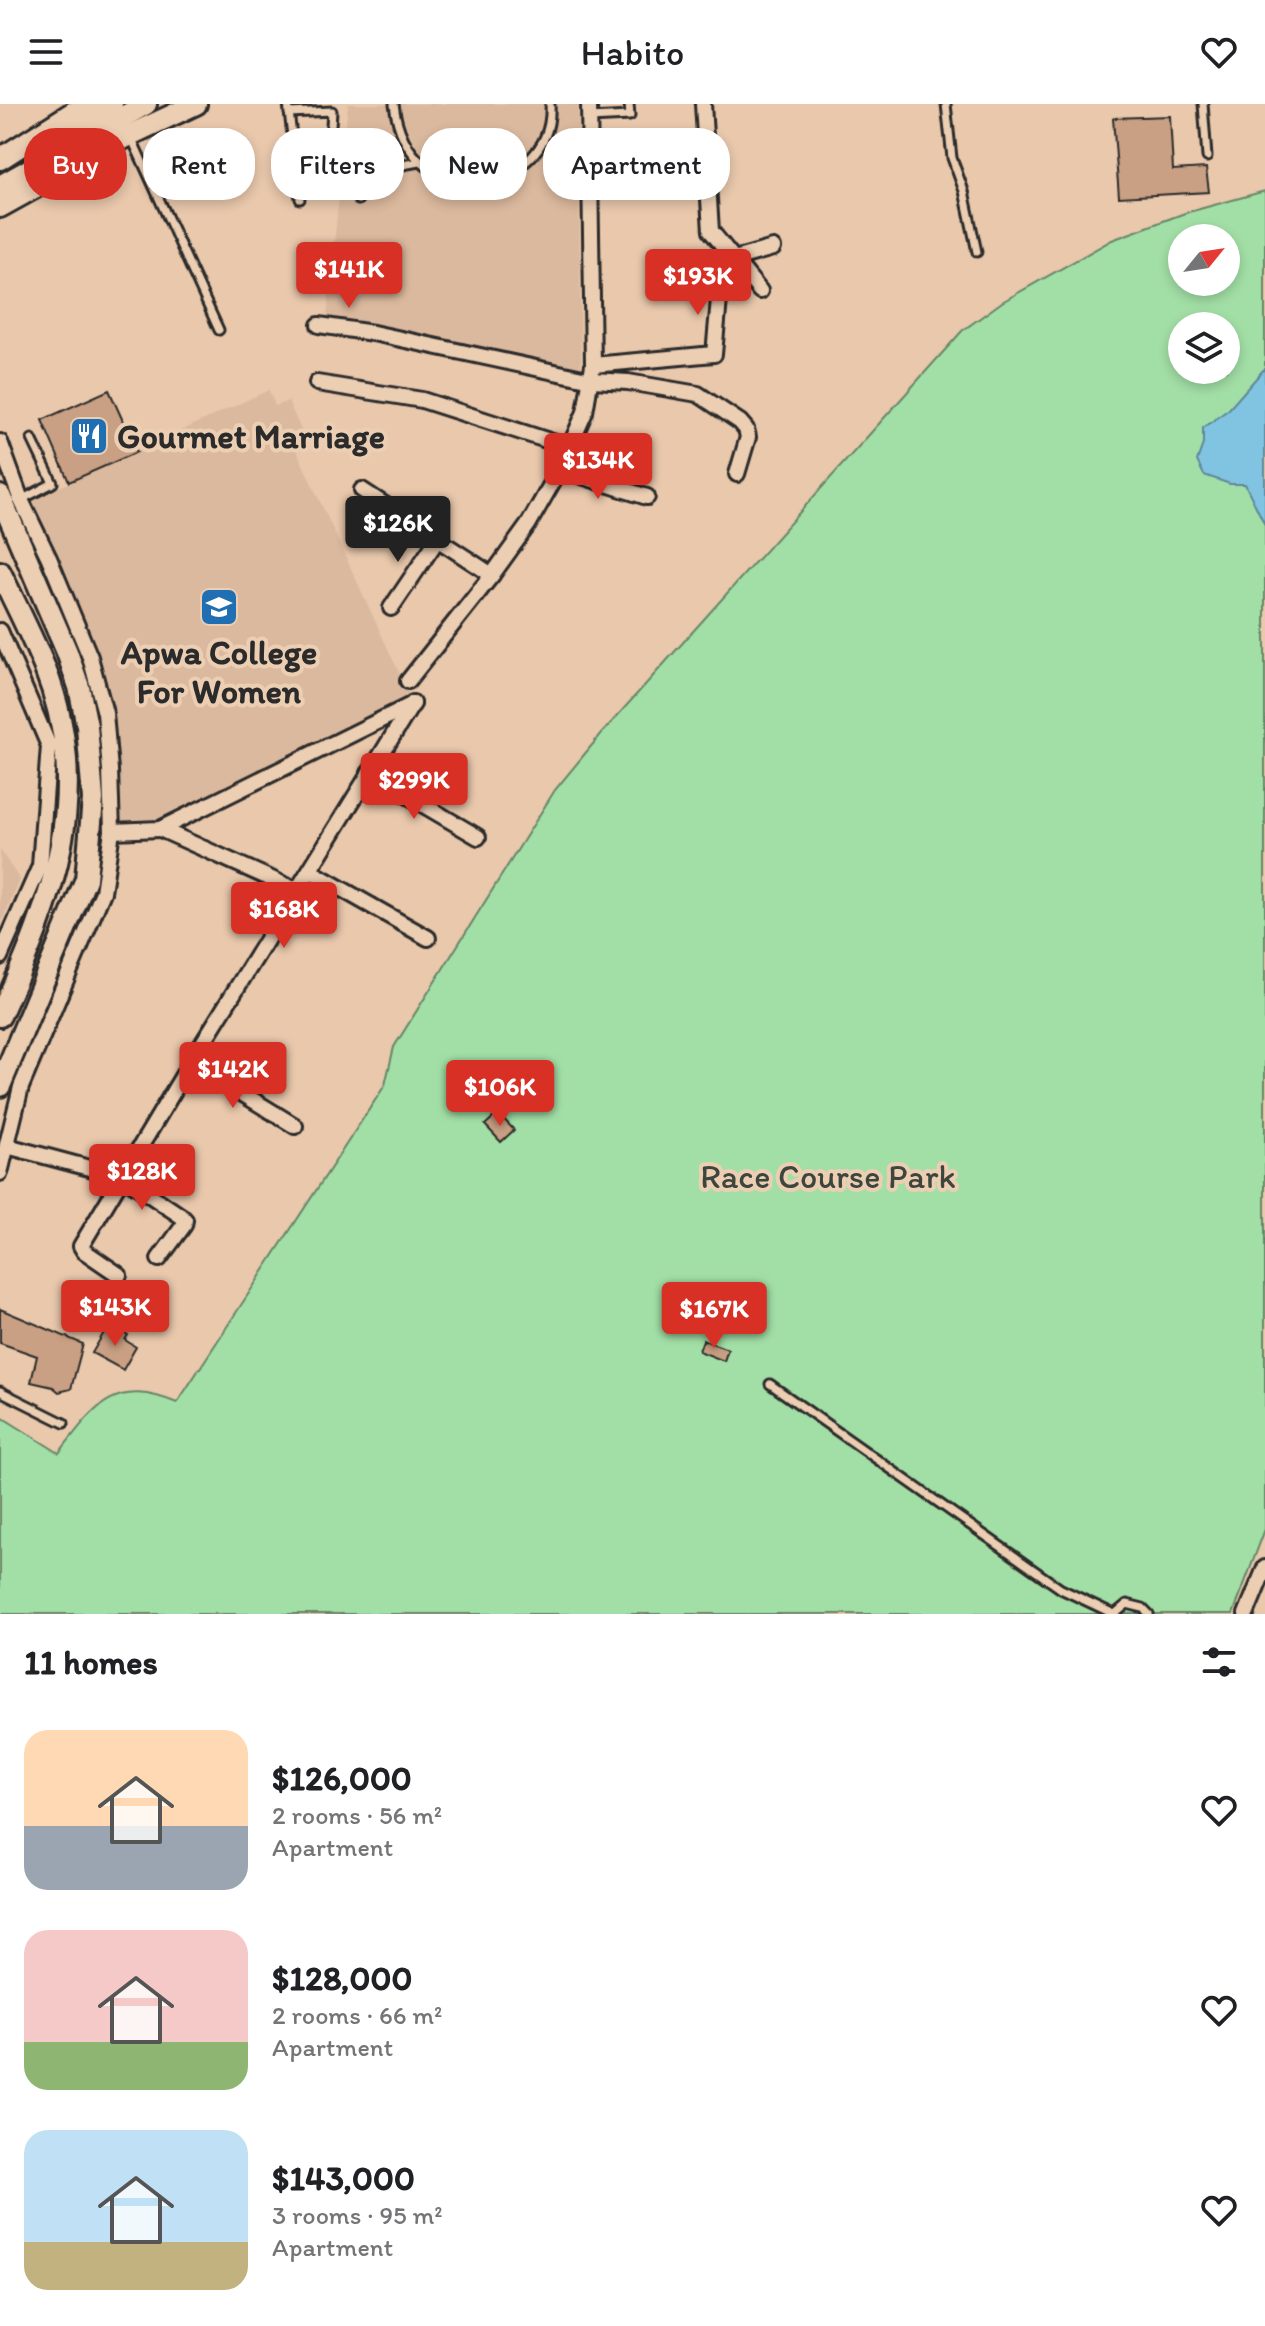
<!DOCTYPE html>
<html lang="en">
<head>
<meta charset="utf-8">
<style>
	:root { --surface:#fff; --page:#f2f2f2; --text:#202124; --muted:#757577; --accent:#d93025 }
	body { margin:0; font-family:Itim,sans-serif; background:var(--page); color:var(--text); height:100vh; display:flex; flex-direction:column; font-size:30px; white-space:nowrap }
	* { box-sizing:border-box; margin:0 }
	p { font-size:26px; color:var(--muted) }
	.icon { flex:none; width:44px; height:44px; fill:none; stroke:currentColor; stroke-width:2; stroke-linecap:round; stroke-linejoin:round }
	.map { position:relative; height:1510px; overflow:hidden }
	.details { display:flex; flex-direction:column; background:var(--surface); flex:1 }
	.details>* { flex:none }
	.hud { position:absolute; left:24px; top:24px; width:800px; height:72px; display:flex; gap:16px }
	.needle { width:52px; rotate:60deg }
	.buttons { position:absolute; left:1168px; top:120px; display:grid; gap:16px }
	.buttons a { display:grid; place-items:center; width:72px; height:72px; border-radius:50%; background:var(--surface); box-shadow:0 4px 12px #0003; font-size:40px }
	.price { position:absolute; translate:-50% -68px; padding:0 18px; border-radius:8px; background:var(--accent); color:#fff; font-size:26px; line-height:52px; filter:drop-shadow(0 2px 4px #0008) }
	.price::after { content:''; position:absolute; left:50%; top:48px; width:24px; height:18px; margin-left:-12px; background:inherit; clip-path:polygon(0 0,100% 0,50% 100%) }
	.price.current { background:#222; color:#fff }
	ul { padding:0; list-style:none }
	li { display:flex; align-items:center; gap:24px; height:200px; padding:0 24px }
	li span { display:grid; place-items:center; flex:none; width:224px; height:160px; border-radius:24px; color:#555 }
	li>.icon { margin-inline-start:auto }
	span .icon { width:96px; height:96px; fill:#fffc; stroke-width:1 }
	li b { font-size:34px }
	h2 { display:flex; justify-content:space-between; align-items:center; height:96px; padding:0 24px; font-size:34px }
	.chip { padding:0 28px; border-radius:32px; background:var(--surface); box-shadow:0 4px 12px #0003; font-size:28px; line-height:72px }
	.chip.current { background:var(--accent); color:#fff }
	header { display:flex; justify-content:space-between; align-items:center; height:104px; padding:0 24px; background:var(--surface); font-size:36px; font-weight:600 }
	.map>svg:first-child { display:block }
	.built { fill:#dbb99e }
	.green { fill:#a2dfa6; stroke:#668568; stroke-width:2; fill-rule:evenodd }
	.water { fill:#81c4e2; stroke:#5f8799; stroke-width:2 }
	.building { fill:#c9a083; stroke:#2b2b2b; stroke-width:2 }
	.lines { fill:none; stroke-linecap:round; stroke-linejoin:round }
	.service-casing { stroke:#2b2b2b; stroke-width:13 }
	.minor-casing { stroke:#2b2b2b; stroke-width:20 }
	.secondary-casing { stroke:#2b2b2b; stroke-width:26 }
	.service { stroke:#ecceb3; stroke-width:7 }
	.minor { stroke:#ecceb3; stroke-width:14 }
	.secondary { stroke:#ecceb3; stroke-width:20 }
	.labels { text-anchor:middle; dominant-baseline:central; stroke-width:8; stroke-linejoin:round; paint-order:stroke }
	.poi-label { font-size:34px; font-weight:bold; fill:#2b2b2b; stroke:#ecceb3; text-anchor:start }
	.park-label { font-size:34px; fill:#3d463d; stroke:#ecceb3 }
</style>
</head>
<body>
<header><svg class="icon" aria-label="menu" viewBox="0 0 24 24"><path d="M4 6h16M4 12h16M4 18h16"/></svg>Habito<svg class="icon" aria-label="heart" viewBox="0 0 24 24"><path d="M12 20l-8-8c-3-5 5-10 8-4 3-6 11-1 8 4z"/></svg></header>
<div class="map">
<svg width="1265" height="1510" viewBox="0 0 1265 1510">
	<rect width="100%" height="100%" fill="#e9c8ac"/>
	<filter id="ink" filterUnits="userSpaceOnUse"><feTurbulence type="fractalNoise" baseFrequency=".0125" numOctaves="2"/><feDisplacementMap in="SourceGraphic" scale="16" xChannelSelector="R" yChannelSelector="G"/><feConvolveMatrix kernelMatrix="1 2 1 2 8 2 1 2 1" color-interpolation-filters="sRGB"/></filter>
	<g filter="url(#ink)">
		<!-- built -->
		<g class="built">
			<path d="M 348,0 L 578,0 L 581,264 L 327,213 Z"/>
			<path d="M 269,286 L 275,302 L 288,297 L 306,337 L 295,343 L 413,599 L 160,725 L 112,727 L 105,609 L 23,400 Z"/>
			<path d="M 0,746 L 20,776 L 0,822 Z"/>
		</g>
		<!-- green -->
		<path class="green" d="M 1265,87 L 1265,1425 L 1233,1510 L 0,1510 L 0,1312 L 59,1349 C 95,1302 114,1273 177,1299 L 385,981 L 394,943 L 555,686 L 602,629 L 962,227 L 1002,198 L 1112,136 L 1185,109 ZM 1182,134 L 1226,134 L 1226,178 L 1182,178 ZM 1182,222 L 1226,222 L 1226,266 L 1182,266 Z"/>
		<!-- water -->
		<path class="water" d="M 1265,264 L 1265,421 L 1245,380 L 1230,380 L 1204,371 L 1197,357 L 1203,340 L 1203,324 L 1229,305 Z"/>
		<!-- building -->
		<g class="building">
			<path d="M 1170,12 L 1173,66 L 1206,64 L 1209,88 L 1119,93 L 1113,14 Z"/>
			<path d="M 109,286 L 137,348 L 69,378 L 42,316 Z"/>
			<path d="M 498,1009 L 514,1026 L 501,1038 L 485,1021 Z"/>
			<path d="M 0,1205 L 83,1240 L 71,1285 L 59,1288 L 53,1283 L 31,1278 L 37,1252 L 0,1239 Z"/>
			<path d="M 109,1220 L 128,1231 L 125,1236 L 136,1243 L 123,1266 L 92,1249 Z"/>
			<path d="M 703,1236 L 728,1245 L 724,1257 L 699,1247 Z"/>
		</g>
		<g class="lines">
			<defs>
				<g id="service">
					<path d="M 288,0 L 300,95"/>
					<path d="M 394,0 C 408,116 556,90 550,0"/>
					<path d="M 946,0 L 952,54 L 964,87 L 977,148"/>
					<path d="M 1203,0 L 1207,53"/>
					<path d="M 289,9 L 332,7 L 330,37"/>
					<path d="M 589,14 L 630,12 L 629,0"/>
					<path d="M 131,33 L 219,226"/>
					<path d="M 358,96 L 368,72 L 375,66 L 419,58"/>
					<path d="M 21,396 L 53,379 L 32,335"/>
					<path d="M 770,1280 L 1061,1485 L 1114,1510"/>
					<path d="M 0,1287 L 64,1319"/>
					<path d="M 1115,1510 L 1127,1500 L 1143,1504 L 1149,1510"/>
				</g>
				<g id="minor">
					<path d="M 703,0 L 711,127 L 760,187"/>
					<path d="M 319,221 L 373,229 L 592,276 L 628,278 L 698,290 L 740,318 L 746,325 L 748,333 L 737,370"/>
					<path d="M 593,261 L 714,250 L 719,195 L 734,155 L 773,144"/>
					<path d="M 317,279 L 422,296 L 568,343"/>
					<path d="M 0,338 L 21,396 L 49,454 L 90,553 L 105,609 L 110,666 L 112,727 L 103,788 L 21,983 L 0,1069"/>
					<path d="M 560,365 L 647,393"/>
					<path d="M 362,386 L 492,471"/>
					<path d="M 391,504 L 437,436"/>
					<path d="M 0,527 L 49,642 L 40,762 L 0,853"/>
					<path d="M 408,577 L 492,471 L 528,421 L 560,365 L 585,308 L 593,261 L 589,0"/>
					<path d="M 369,669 L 478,733"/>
					<path d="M 160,725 L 298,787"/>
					<path d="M 112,727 L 160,725 L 413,600"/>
					<path d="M 310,767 L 428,834"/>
					<path d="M 191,958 L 295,1022"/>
					<path d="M 7,1042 L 123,1073 L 181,1112 L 185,1116 L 184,1121 L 159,1155"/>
					<path d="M 119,1171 L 84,1147 L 81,1142 L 191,958 L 413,599"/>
					<path d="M 1246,1510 L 1265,1464"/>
				</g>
				<g id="secondary">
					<path d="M 55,37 L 112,0"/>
					<path d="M 0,55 L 86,0"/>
					<path d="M 0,82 L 146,0"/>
					<path d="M 0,103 L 130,31 L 196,0"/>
					<path d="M 0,392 L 67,548 L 79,583 L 87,622 L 93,695 L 86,775 L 0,982"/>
					<path d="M 0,468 C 15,499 31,530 44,562 C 95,690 53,794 0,912"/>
				</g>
			</defs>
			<!-- service casing -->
			<use href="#service" class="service-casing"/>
			<!-- minor casing -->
			<use href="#minor" class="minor-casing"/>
			<!-- secondary casing -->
			<use href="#secondary" class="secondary-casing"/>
			<!-- service -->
			<use href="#service" class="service"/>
			<!-- minor -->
			<use href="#minor" class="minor"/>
			<!-- secondary -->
			<use href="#secondary" class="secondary"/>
		</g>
	</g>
	<!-- icons -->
	<defs>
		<symbol id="restaurant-square" viewBox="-11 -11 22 22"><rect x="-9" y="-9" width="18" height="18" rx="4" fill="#1f6fb2" stroke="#ecceb3"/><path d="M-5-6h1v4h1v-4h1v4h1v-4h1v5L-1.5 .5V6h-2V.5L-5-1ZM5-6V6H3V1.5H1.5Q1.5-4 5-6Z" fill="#fff"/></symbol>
		<symbol id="university-square" viewBox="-11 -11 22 22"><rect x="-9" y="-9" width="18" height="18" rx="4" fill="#1f6fb2" stroke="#ecceb3"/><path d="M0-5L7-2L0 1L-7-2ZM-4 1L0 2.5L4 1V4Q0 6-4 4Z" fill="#fff"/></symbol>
	</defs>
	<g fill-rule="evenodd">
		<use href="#restaurant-square" x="67" y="310" width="44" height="44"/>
		<use href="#university-square" x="197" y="481" width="44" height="44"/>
	</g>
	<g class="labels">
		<!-- poi labels -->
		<g class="poi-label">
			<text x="117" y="332">Gourmet Marriage</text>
			<text x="219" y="548" text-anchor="middle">Apwa College<tspan x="219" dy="39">For Women</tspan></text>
		</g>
		<!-- park labels -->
		<g class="park-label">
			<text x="828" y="1072">Race Course Park</text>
		</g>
	</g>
</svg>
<div class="buttons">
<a><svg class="needle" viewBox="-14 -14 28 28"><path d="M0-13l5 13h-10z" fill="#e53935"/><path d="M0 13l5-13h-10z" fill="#757577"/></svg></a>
<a><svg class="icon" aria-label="layers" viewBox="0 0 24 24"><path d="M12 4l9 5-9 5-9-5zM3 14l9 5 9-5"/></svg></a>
</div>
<b class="price" style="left:349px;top:206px">$141K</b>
<b class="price" style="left:698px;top:213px">$193K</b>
<b class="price" style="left:598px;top:397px">$134K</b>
<b class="price current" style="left:398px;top:460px">$126K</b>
<b class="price" style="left:414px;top:717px">$299K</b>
<b class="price" style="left:284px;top:846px">$168K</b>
<b class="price" style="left:233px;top:1006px">$142K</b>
<b class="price" style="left:500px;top:1024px">$106K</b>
<b class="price" style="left:142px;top:1108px">$128K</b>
<b class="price" style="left:115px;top:1244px">$143K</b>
<b class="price" style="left:714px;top:1246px">$167K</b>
<div class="hud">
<a class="chip current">Buy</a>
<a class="chip">Rent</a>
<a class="chip">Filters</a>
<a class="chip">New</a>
<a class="chip">Apartment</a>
</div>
</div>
<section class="details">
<h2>11 homes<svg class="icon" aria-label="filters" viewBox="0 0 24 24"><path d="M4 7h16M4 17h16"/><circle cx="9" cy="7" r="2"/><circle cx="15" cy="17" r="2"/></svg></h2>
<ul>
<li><span style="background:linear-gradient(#ffd9b3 60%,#9aa5b1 0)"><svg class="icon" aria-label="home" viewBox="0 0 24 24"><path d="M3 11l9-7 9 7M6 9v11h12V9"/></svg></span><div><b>$126,000</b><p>2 rooms · 56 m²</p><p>Apartment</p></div><svg class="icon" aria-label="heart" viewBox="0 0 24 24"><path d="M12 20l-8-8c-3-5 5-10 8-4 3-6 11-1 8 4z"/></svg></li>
<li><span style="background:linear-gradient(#f6c9c9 70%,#8fb573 0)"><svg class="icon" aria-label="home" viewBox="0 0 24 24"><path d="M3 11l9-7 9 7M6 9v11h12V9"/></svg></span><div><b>$128,000</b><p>2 rooms · 66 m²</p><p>Apartment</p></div><svg class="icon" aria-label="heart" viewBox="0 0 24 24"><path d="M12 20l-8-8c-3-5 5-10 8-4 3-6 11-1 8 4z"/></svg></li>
<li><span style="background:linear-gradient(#bfe0f5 70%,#c2b280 0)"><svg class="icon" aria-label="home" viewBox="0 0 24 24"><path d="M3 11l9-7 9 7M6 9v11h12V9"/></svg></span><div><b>$143,000</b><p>3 rooms · 95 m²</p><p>Apartment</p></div><svg class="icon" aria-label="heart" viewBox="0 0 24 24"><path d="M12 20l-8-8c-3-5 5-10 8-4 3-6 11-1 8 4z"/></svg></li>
</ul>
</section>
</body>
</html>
